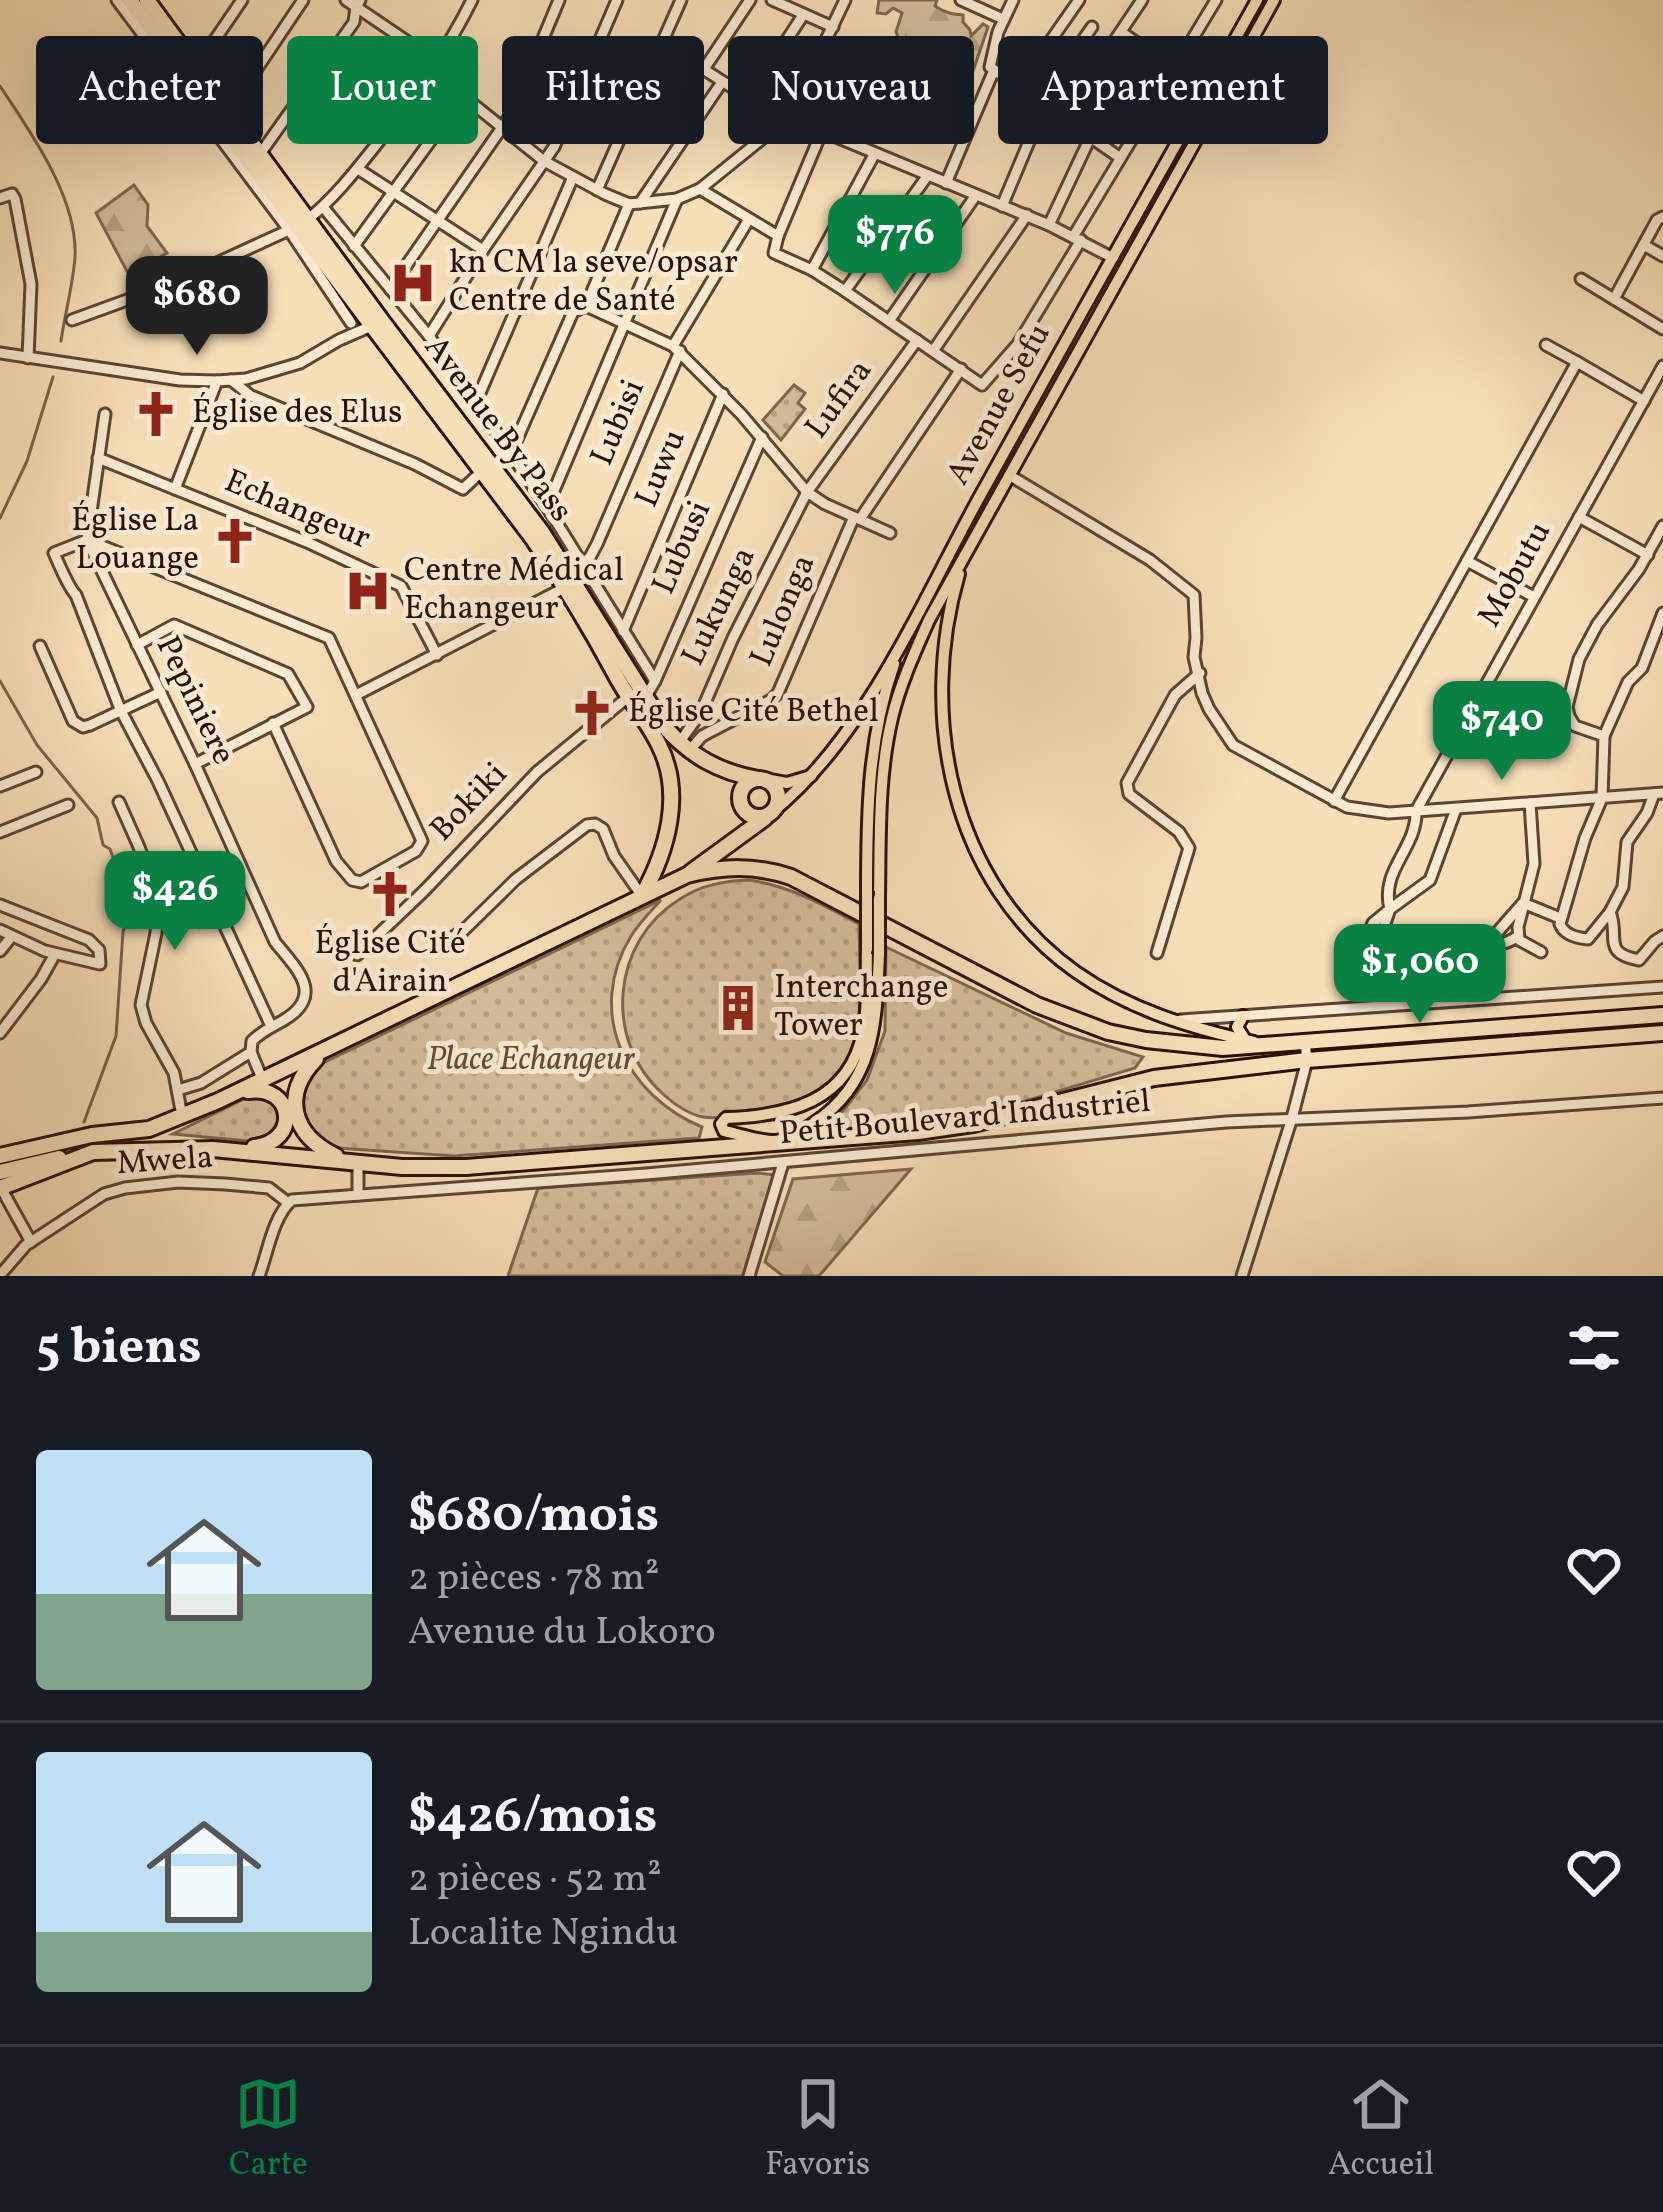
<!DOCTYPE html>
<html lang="fr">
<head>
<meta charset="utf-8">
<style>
	:root { --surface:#171b24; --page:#20242c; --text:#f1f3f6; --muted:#9ea1a6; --line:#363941; --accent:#0b8043 }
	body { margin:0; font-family:Vollkorn,serif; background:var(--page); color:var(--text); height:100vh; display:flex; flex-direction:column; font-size:45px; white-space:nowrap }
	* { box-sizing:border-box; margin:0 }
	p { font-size:39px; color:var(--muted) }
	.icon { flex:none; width:66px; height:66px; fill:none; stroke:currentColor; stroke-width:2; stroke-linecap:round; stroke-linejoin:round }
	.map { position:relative; height:1276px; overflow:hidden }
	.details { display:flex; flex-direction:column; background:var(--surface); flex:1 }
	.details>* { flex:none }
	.guide { position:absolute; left:36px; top:36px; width:1593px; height:108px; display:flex; gap:24px }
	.price { position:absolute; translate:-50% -102px; padding:0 27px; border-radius:24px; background:var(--accent); color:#fff; font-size:39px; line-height:78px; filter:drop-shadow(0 3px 6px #0008) }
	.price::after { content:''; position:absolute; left:50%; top:72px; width:36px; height:27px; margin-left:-18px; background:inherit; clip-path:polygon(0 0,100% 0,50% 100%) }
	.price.on { background:#222; color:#fff }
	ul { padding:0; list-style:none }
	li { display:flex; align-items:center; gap:36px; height:300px; padding:0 36px }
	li+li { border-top:3px solid var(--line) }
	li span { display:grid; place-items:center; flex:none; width:336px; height:240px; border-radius:12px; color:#555 }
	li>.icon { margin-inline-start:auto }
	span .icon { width:144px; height:144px; fill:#fffc; stroke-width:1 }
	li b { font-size:51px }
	h2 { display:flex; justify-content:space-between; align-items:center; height:144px; padding:0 36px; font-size:51px }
	.tag { padding:0 42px; border-radius:12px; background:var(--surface); box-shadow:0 12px 48px #0002; font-size:42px; line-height:108px }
	.tag.on { background:var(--accent); color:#fff }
	.tabs { display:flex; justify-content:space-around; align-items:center; height:168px; border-top:3px solid var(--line); background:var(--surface); font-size:33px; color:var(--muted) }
	.tabs a { display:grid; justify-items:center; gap:6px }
	.tabs .on { color:var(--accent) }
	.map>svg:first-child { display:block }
	.grass { fill:url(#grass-dots); stroke:#7f6650; stroke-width:3 }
	.forest { fill:url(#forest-firs); stroke:#7f6650; stroke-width:3 }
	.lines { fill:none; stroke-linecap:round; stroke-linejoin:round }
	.stream { stroke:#7b624c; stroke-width:3 }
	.minor-casing { stroke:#5d4432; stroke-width:15 }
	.major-casing { stroke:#2a1005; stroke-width:16 }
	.highway-casing { stroke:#2a1005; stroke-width:20 }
	.minor { stroke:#faead1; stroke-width:9 }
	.major { stroke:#f7dfb8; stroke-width:10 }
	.highway { stroke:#f7dfb8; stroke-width:14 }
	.major-bridge-casing { stroke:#2a1005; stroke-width:16; stroke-linecap:butt }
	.major-bridge { stroke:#f7dfb8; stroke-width:10 }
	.labels { text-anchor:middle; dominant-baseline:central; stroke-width:10; stroke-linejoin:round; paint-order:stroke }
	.poi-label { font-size:33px; fill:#2a1005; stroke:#faead1; text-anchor:start }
	.street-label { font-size:33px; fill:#2a1005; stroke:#faead1 }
	.park-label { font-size:33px; font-style:italic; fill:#664c39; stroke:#faead1 }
</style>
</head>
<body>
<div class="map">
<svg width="1663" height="1276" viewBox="0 0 1663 1276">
	<defs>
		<pattern id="grass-dots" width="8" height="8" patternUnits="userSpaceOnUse" patternTransform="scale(3)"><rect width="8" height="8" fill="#d4bc9a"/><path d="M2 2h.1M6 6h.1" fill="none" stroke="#b6a183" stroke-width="1.8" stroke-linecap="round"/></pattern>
		<pattern id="forest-firs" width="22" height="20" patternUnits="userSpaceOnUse" patternTransform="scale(3)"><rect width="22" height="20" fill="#d4bc9a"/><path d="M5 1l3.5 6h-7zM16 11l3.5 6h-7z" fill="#b6a183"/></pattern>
	</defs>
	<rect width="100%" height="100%" fill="#f7dfb8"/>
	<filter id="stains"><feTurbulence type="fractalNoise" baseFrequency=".00167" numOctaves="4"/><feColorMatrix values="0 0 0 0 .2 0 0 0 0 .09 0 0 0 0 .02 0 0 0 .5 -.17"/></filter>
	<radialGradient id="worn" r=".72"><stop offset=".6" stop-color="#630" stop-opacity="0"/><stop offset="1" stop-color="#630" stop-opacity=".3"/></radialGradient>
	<!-- grass -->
	<g class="grass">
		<path d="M 794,385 L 805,393 L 798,403 L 805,409 L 781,440 L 763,420 Z"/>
		<path d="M 749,880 C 790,886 823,905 859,924 C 860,1008 876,1083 775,1108 C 757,1113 720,1120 703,1117 C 688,1114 674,1104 663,1094 C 603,1041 611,941 680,899 C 701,885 724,881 749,880 Z"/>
		<path d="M 661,900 C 650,912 639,923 631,936 C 585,1012 625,1095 702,1127 L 699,1138 L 454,1156 L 337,1148 C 297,1135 292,1088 323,1063 Z"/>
		<path d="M 886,947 L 1066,1033 L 1143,1057 L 1135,1068 L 975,1116 L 909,1126 L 829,1129 L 867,1080 L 885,1031 Z"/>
		<path d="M 250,1096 C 275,1097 284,1108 276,1132 L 259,1142 L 173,1134 Z"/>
		<path d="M 757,1173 L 775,1175 L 745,1276 L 508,1276 L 538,1188 Z"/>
	</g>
	<!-- forest -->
	<g class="forest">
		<path d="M 879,0 L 937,0 L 935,6 C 945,13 952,14 963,15 L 963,22 L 970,30 L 971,36 L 983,24 L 988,27 L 971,77 L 963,77 L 963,68 L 949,64 L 950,71 L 942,71 L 936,80 L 930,78 L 926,85 L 918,81 L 916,64 L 908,59 L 896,32 L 902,13 L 893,8 L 886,14 L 877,13 Z"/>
		<path d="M 134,185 L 148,205 L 147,226 L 167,253 L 129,275 L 96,213 Z"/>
		<path d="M 911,1169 L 819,1276 L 783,1276 L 765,1262 L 793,1179 Z"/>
	</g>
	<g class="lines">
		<!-- stream -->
		<g class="stream">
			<path d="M 0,86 C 31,133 78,198 75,257 C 73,285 65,313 61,341"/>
			<path d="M 0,518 L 27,461 L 53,377"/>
			<path d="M 0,681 L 37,745 L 97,818 L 103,845 L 110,849 L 131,908 L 123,932 L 116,1036 L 84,1122"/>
		</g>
		<defs>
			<g id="minor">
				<path d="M 117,0 L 289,230 L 351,323"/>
				<path d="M 346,0 L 430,57 L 463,96 L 544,161 L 605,194 L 629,204 L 677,199 L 700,189 L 789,117 L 845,0"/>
				<path d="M 772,0 L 833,27"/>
				<path d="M 961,0 L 1003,19"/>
				<path d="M 1013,0 L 998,32 L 990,67 L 1119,157"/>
				<path d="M 1121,32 L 1173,68"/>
				<path d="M 661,42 L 775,115 L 789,117 L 822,131 L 1049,225 L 1113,258"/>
				<path d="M 210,47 L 242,0"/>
				<path d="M 704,69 L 750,0"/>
				<path d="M 430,72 L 441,84 L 459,93"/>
				<path d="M 1019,86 L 1079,0"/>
				<path d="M 238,97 L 303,0"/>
				<path d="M 748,100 L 803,15"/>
				<path d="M 1039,102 L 1092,27"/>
				<path d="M 1062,119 L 1142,0"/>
				<path d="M 822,131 L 778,236 L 774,253 L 812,270 L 845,291 L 982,385 L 1018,344 L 1081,240"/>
				<path d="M 1083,133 L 1141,46"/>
				<path d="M 260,154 L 354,22 L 356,7 L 360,0"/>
				<path d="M 358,169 L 483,250"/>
				<path d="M 946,183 L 994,70"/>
				<path d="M 700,189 L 778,236"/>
				<path d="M 597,190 L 681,0"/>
				<path d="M 0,198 L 12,194 L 15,199 L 31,284 L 28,358"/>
				<path d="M 640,203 L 722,82"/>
				<path d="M 1002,206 L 1044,106"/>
				<path d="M 323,207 L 429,336 L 476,402 L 547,507 L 655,681"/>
				<path d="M 307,220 C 337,196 360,165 384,135 C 417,91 448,49 472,0"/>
				<path d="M 1049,225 L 1090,138"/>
				<path d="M 1073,237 L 1216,0"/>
				<path d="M 1644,245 L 1663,256"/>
				<path d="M 354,246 L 463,96"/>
				<path d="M 812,270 L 875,153"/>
				<path d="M 1581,279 L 1663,329"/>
				<path d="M 390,289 L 512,113 L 559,0"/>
				<path d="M 845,291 L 928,175"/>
				<path d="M 1614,299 L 1657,220 L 1663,217"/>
				<path d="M 586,306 L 673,346 L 741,414 L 807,492 L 825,504 L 890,533"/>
				<path d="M 586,306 L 629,204"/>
				<path d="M 72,320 L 171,284 L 289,230"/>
				<path d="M 889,321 L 976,195"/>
				<path d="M 429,336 L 483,250 L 554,147 L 617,0"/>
				<path d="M 1546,345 L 1577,362"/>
				<path d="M 673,346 L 749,219"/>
				<path d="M 933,351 L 1027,215"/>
				<path d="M 0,353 L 180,380 L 217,381 L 246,379 L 300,363 L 339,340 L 376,324"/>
				<path d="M 231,380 L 251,396 L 415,464 L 463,489 L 482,471"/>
				<path d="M 476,402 L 573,177"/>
				<path d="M 105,414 L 87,540 L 195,764 L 275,942 C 296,968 326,995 284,1020 C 272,1027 262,1031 252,1041 L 251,1052 L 263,1081"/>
				<path d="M 510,455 L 573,312 L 586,306"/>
				<path d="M 98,458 L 307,542 L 401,586 L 437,655"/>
				<path d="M 1009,475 L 1150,560 L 1194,595 L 1196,638 L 1194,657 L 1202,693 L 1209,709 L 1233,745 L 1347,807 L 1389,813 L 1663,793"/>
				<path d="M 175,489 L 217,381"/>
				<path d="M 547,507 L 677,199"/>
				<path d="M 1579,517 L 1648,555"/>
				<path d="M 860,519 L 961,369"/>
				<path d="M 1467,561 L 1534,597"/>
				<path d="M 578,568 L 590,557 L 597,544 L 680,351"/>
				<path d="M 623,631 L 723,394"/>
				<path d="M 137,645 L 174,625 L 288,674 L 307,707 L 195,764"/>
				<path d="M 40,646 L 73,721 L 83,727 L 90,725 L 161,692"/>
				<path d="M 356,695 L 570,585"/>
				<path d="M 645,698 L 655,681 L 762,437"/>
				<path d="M 1604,736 L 1575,726 L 1569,716 L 1567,707 L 1579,659 L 1597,625 L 1639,569 L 1663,526"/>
				<path d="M 679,743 L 701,712 L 733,638 L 807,492 L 917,340"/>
				<path d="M 689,751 L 702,736 L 771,700 L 778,693 L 854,517"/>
				<path d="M 0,786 L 36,772"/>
				<path d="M 1654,794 L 1647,813 L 1627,842 L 1623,887 L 1610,912 C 1620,937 1601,953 1639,960 L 1655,941 L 1663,936"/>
				<path d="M 1334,801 L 1577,362 L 1644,401"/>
				<path d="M 119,802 L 139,847 L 159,902 L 156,933 L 141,1005 L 146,1023 L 174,1073 L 182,1116"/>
				<path d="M 1530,803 L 1534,864 L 1518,927 L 1519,940 L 1541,952"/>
				<path d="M 0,832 L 68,805"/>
				<path d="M 0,905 L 89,940 L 99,950 L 100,964 L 45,951 L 0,930"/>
				<path d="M 1610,912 L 1588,939 C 1577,938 1564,935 1560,924 L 1585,838 L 1602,798 L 1604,736 L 1628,682 L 1642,668 L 1663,613"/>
				<path d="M 1518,936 C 1505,946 1485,948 1468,946 C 1445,971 1447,990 1408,988 C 1395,988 1390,989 1380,981 C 1378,962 1368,964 1361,951 L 1373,923 L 1390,909 C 1380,869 1417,849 1416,811 L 1663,366"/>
				<path d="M 1487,944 L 1523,903 L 1560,918"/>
				<path d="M 438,946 L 463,931 L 516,879 L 587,825 L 595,824 L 603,829 L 614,856 L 642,896"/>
				<path d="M 0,951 L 12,936"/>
				<path d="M 1157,953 L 1189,848 L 1179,832 L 1129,794 L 1127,783 L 1175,695 L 1200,673"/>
				<path d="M 357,955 L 425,890 L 537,772 L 628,697"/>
				<path d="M 1372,960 L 1390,909 L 1430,880 L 1456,809"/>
				<path d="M 1180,1020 L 1663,987"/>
				<path d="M 271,1026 L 158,781 L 120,709 L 76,595 C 68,587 59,564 54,553 L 87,540 L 329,638 L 422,841 L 416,851 L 361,882 L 352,880 L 336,861 L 273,723"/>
				<path d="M 0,1033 L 41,979 L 55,954"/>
				<path d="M 178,1090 L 201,1083 L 251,1052"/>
				<path d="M 1,1188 L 31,1242"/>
				<path d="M 358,1195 L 358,1162"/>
				<path d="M 0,1275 L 26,1245 L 104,1194 L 125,1188 L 178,1182 L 225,1184 L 269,1188 L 287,1202"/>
				<path d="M 259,1276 C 268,1252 273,1216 292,1200 L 646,1174 L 1226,1122 L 1468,1112 L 1663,1098"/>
				<path d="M 749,1276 L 783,1163"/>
				<path d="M 1242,1276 L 1292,1118 L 1307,1060 L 1305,1042"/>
			</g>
			<g id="major">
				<path d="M 959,574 C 918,714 950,883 1076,972 C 1130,1010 1191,1028 1254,1042"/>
				<path d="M 765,779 L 787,783 L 811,776"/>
				<path d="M 770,814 C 866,737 921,603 980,496 C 1071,330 1165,165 1257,0"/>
				<path d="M 867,891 C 867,813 868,739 894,664"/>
				<path d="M 879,898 C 880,838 878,777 892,718 C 900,684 915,652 929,620 L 1274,0"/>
				<path d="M 867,949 C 866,976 869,1005 863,1032 C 849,1102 788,1116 726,1118 L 721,1124 L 724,1131 C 739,1134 756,1140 771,1141 C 784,1142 803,1131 814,1123 C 876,1082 876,1020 879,954"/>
				<path d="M 1243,1016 L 1237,1027 L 1244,1038"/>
			</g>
			<g id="highway">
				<path d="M 130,0 L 298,228 L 533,539 C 563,583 590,627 615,674 C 628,699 647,720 659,745 C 684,794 667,851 642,896"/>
				<path d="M 147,0 L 382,321 L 542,532 L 664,726 C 690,756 719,772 758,779"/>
				<circle cx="759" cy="798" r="19"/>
				<path d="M 691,872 L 765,818"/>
				<path d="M 316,1059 C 281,1095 292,1135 336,1156"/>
				<path d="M 248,1091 C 294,1084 301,1142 254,1147"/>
				<path d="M 0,1156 L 92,1135 L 149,1129 L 218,1101 L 687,875 C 724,866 755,865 791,877 L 1037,1005 L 1108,1032 L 1146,1040 L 1223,1048 L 1663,1015"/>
				<path d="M 0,1172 L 59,1158"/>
				<path d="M 0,1188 L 93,1152 L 213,1149 L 402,1167 L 466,1167 L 918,1132 L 973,1124 L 1154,1078 L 1307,1060 L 1663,1033"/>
			</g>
		</defs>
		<!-- minor casing -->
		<use href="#minor" class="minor-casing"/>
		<!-- major casing -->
		<use href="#major" class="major-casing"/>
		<!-- highway casing -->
		<use href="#highway" class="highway-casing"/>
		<!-- minor -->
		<use href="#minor" class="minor"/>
		<!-- major -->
		<use href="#major" class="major"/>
		<!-- highway -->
		<use href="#highway" class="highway"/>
		<defs>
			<g id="major-bridge">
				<path d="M 867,949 L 867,891"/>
				<path d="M 879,954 L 879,898"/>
			</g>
		</defs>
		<!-- major-bridge casing -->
		<use href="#major-bridge" class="major-bridge-casing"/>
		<!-- major-bridge -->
		<use href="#major-bridge" class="major-bridge"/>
	</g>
	<!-- icons -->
	<defs>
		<symbol id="hospital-bare" viewBox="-9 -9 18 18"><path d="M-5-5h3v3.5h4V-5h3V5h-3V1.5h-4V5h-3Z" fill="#8f2418" stroke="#faead1" stroke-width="2.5" paint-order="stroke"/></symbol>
		<symbol id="church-bare" viewBox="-9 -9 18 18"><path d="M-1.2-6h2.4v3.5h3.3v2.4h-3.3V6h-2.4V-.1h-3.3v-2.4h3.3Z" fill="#8f2418" stroke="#faead1" stroke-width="2.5" paint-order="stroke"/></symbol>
		<symbol id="building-bare" viewBox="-9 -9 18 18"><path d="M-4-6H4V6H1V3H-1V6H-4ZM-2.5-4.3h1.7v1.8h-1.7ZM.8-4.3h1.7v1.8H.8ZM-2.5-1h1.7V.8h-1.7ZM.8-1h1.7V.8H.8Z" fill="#8f2418" stroke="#faead1" stroke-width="2.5" paint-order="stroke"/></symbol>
	</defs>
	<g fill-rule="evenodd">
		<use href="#hospital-bare" x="380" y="250" width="66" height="66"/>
		<use href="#church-bare" x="123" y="381" width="66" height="66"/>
		<use href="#church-bare" x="202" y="508" width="66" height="66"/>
		<use href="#hospital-bare" x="335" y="558" width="66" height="66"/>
		<use href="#church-bare" x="559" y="680" width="66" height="66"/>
		<use href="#church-bare" x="357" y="861" width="66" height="66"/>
		<use href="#building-bare" x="705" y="975" width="66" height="66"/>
	</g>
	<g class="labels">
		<!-- poi labels -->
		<g class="poi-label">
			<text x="449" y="264">kn CM la seve/opsar<tspan x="449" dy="38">Centre de Santé</tspan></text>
			<text x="192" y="414">Église des Elus</text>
			<text x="199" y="522" text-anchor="end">Église La<tspan x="199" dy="38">Louange</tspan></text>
			<text x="404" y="572">Centre Médical<tspan x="404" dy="38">Echangeur</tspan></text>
			<text x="628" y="713">Église Cité Bethel</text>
			<text x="390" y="945" text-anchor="middle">Église Cité<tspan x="390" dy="38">d'Airain</tspan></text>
			<text x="774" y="989">Interchange<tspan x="774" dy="38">Tower</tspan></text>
		</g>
		<!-- street labels -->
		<g class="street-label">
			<text transform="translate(840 400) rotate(-54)">Lufira</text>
			<text transform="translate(1000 405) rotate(-61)">Avenue Sefu</text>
			<text transform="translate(619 423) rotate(-67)">Lubisi</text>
			<text transform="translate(497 430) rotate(53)">Avenue By Pass</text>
			<text transform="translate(662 469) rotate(-67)">Luwu</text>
			<text transform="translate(297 511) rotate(23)">Echangeur</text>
			<text transform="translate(683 548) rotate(-66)">Lubusi</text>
			<text transform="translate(1516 575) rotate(-61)">Mobutu</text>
			<text transform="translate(720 607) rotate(-64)">Lukunga</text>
			<text transform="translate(784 611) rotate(-67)">Lulonga</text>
			<text transform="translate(194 701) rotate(64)">Pepiniere</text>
			<text transform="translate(470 803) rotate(-46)">Bokiki</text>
			<text transform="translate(965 1119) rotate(-5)">Petit Boulevard Industriel</text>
			<text transform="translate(165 1162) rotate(-4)">Mwela</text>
		</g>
		<!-- park labels -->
		<g class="park-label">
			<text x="531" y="1061">Place Echangeur</text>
		</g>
	</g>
	<rect width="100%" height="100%" filter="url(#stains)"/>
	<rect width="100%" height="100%" fill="url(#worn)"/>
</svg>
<b class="price" style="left:895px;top:297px">$776</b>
<b class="price on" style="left:197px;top:358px">$680</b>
<b class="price" style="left:1502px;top:783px">$740</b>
<b class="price" style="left:175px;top:953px">$426</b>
<b class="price" style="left:1420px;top:1026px">$1,060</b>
<div class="guide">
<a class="tag">Acheter</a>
<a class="tag on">Louer</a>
<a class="tag">Filtres</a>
<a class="tag">Nouveau</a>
<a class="tag">Appartement</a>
</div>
</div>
<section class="details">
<h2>5 biens<svg class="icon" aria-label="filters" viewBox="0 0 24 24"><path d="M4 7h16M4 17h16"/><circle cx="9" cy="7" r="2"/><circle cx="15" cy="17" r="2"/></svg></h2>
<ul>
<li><span style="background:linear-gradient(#bfe0f5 60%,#7fa58c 0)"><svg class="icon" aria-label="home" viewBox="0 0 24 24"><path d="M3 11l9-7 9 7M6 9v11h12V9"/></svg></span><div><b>$680/mois</b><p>2 pièces · 78 m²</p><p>Avenue du Lokoro</p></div><svg class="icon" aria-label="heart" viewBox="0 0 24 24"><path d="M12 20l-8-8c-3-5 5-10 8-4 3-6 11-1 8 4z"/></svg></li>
<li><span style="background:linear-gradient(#bfe0f5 75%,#7fa58c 0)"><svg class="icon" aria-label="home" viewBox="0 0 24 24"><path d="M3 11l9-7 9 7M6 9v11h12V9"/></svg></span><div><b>$426/mois</b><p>2 pièces · 52 m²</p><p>Localite Ngindu</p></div><svg class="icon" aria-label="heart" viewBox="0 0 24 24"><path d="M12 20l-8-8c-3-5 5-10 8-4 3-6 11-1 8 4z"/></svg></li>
</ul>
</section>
<nav class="tabs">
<a class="on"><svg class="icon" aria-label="map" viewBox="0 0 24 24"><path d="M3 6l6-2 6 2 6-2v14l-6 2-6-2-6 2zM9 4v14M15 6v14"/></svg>Carte</a>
<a><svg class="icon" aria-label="saved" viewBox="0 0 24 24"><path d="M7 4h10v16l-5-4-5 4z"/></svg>Favoris</a>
<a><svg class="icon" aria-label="home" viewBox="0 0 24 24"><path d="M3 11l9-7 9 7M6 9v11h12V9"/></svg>Accueil</a>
</nav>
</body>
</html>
